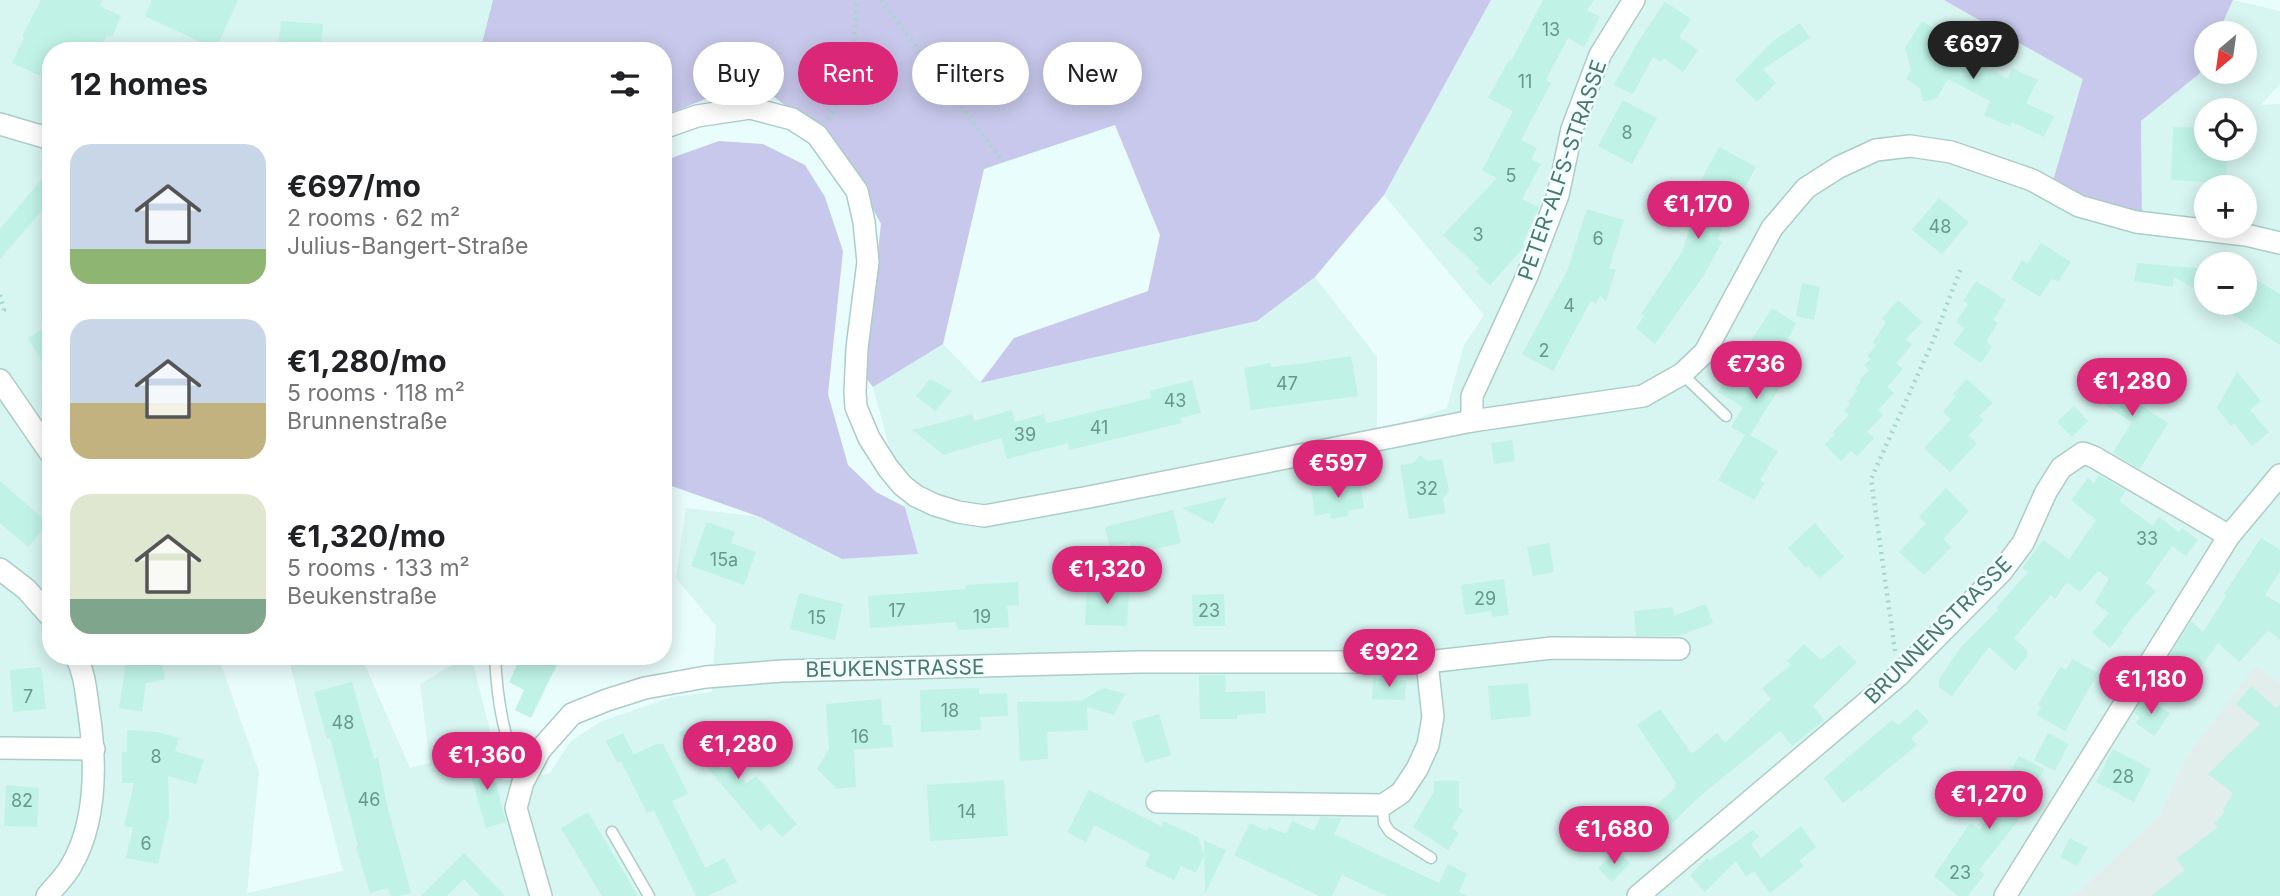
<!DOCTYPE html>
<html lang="en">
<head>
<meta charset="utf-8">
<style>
	:root { --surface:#fff; --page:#f2f2f2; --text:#202124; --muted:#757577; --accent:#db2777 }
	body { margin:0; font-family:Inter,sans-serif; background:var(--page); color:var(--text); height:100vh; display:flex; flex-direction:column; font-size:26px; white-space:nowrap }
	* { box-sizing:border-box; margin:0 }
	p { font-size:23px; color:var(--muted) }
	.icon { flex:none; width:38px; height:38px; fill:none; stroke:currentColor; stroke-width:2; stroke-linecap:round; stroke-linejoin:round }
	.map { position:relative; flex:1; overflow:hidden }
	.sheet { position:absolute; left:42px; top:42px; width:630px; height:623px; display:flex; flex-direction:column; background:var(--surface); border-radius:28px; box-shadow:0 4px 18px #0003 }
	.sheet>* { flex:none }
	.guide { position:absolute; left:693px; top:42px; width:665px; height:63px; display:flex; gap:14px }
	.needle { width:46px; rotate:209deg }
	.tools { position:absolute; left:2194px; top:21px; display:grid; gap:14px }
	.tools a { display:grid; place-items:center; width:63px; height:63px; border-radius:50%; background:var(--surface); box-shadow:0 4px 18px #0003; font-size:35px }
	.price { position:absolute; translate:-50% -60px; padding:0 16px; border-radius:24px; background:var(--accent); color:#fff; font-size:23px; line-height:46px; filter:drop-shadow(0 2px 4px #0008) }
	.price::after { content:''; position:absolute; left:50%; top:42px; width:21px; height:16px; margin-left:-10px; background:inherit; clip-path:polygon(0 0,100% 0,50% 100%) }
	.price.current { background:#222; color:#fff }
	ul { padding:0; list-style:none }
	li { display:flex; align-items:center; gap:21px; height:175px; padding:0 28px }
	li span { display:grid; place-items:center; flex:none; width:196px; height:140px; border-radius:21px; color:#555 }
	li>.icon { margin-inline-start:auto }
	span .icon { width:84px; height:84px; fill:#fffc; stroke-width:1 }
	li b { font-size:30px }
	h2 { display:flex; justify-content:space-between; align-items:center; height:84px; padding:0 28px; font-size:30px }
	.chip { padding:0 24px; border-radius:32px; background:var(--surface); box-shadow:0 4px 18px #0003; font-size:24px; line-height:63px }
	.chip.current { background:var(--accent); color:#fff }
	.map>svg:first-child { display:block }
	.residential { fill:#d7f5f1; fill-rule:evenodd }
	.industrial { fill:#e2eeec }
	.green { fill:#c7c8eb }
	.building { fill:#c0f3e6 }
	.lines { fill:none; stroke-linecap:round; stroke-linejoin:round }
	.service-casing { stroke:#accdc7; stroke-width:13 }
	.minor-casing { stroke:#accdc7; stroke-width:24 }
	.path { stroke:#a3d8cb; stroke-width:4.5; stroke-dasharray:2 5; stroke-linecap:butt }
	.service { stroke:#fff; stroke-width:10 }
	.minor { stroke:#fff; stroke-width:21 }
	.labels { text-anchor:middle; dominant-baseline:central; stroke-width:5; stroke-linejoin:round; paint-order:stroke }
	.number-label { font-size:18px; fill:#69978a }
	.street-label { font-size:21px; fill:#4c786c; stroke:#f0fffe }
</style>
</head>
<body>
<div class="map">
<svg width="2280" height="896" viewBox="0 0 2280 896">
	<rect width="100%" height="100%" fill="#e9fdfc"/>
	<!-- residential -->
	<path class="residential" d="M 0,0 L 493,0 L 480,51 L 51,51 L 51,656 L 218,656 L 259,772 L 247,893 L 343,871 L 288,656 L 361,656 L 410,768 L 430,763 L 420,684 L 467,656 L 471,656 L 503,781 L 549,774 L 571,741 L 602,721 L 672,697 L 712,692 L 716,626 L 676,578 L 686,508 L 760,517 L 842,559 L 918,554 L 873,387 L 943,344 L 981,383 L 1257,321 L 1315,277 L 1377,357 L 1377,433 L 1447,408 L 1463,347 L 1484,315 L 1384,195 L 1491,0 L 1944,0 L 2084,79 L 2052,184 L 2142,217 L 2141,121 L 2199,74 L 2207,57 L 2207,72 L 2245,72 L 2245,33 L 2218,33 L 2233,0 L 2280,11 L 2280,84 L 2261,105 L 2280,104 L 2280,684 L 2256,667 L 2186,757 L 2160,815 L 2081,890 L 2067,896 L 0,896 ZM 2207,110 L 2245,110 L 2245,149 L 2207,149 ZM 2207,187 L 2245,187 L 2245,226 L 2207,226 ZM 2207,264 L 2245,264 L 2245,303 L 2207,303 Z"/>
	<!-- industrial -->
	<path class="industrial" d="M 2256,666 L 2280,684 L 2280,896 L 2067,896 L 2081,890 L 2160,815 L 2186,757 Z"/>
	<!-- green -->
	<g class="green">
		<path d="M 493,0 L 1491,0 L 1384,195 L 1315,277 L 1257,321 L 980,383 L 1014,338 L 1148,291 L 1160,235 L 1115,125 L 984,169 L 943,344 L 873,387 L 864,375 L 881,224 L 840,149 L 753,80 L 663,116 L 663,51 L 480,51 Z"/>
		<path d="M 1944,0 L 2233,0 L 2218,33 L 2207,33 L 2207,57 L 2199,74 L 2141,121 L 2142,218 L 2052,184 L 2083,79 Z"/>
		<path d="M 719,141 L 763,144 L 805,165 L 825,197 L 843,251 L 828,394 L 848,465 L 876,492 L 905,507 L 918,554 L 842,559 L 760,517 L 663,483 L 663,161 Z"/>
	</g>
	<!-- building -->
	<g class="building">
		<path d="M 41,0 L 102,0 L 100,6 L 121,16 L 112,37 L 107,35 L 100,51 L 51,51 L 51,71 L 44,68 L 41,76 L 12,63 L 24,38 L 22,36 Z"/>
		<path d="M 152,0 L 238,0 L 216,49 L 145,16 Z"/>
		<path d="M 1543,0 L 1594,0 L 1587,10 L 1600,17 L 1584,47 L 1568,38 L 1546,80 L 1551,83 L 1521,140 L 1537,148 L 1531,159 L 1541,164 L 1522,199 L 1539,207 L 1523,243 L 1524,247 L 1490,285 L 1476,272 L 1479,268 L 1443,235 L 1497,178 L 1482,170 L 1513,111 L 1488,98 L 1509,60 L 1511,61 Z"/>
		<path d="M 1665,2 L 1691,19 L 1679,37 L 1698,50 L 1683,72 L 1664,58 L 1661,62 L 1653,57 L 1633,94 L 1614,85 L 1639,40 Z"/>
		<path d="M 281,21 L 323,24 L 320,51 L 278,51 Z"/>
		<path d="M 1922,21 L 1942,33 L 1939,37 L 1942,40 L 2007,79 L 2012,68 L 2038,80 L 2026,103 L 2054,116 L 2044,137 L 2012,122 L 2010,127 L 1984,115 L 1990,101 L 1948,79 L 1937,98 L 1923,102 L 1920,88 L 1906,79 L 1911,70 L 1905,48 Z"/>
		<path d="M 1800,23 L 1810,38 L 1763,69 L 1776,83 L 1757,102 L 1735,80 L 1773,41 Z"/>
		<path d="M 1623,100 L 1657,118 L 1632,164 L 1598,146 Z"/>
		<path d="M 2173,127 L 2200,128 L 2200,144 L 2207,144 L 2207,149 L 2227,149 L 2226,183 L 2171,180 Z"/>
		<path d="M 1719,147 L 1756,167 L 1724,224 L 1718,239 L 1722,242 L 1704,275 L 1655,344 L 1636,328 L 1644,316 L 1641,314 L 1682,252 L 1702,188 L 1698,186 Z"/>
		<path d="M 51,168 L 51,200 L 0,259 L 0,229 Z"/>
		<path d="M 1939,198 L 1969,222 L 1942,254 L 1912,230 Z"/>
		<path d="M 1587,209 L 1624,220 L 1609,268 L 1616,270 L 1606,301 L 1600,296 L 1596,304 L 1591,301 L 1553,371 L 1522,354 L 1567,271 Z"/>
		<path d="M 2041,243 L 2071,262 L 2058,282 L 2052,278 L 2040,297 L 2011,279 L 2022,260 L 2028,263 Z"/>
		<path d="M 2137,263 L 2207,269 L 2207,295 L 2174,277 L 2173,287 L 2134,281 Z"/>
		<path d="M 2245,273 L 2280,294 L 2280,345 L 2214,303 L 2245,303 Z"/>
		<path d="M 1976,281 L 2006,300 L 1993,320 L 1998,323 L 1986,342 L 1992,346 L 1981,363 L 1953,344 L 1965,328 L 1956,322 L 1968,304 L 1963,301 Z"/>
		<path d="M 1802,283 L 1820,287 L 1814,320 L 1796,316 Z"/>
		<path d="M 1898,300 L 1922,322 L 1906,339 L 1912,345 L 1896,363 L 1903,369 L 1887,387 L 1894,393 L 1878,410 L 1883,415 L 1867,432 L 1874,438 L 1857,456 L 1851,451 L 1841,461 L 1825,445 L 1834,435 L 1832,433 L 1849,415 L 1844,411 L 1850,404 L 1848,402 L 1857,391 L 1855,389 L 1861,381 L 1859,380 L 1869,370 L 1864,365 L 1871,359 L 1867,356 L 1877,345 L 1873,342 L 1886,322 L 1882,318 Z"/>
		<path d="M 1772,308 L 1796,323 L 1777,359 L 1792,368 L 1750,435 L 1778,451 L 1760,480 L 1765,483 L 1754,500 L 1718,480 L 1745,435 L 1731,427 L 1743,407 L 1718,392 Z"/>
		<path d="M 51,324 L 51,376 L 28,338 Z"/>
		<path d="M 1351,356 L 1358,396 L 1251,410 L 1244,368 L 1271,363 L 1271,367 L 1298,364 Z"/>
		<path d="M 2115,368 L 2151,392 L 2142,406 L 2168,423 L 2140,469 L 2113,453 L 2132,422 L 2096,399 Z"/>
		<path d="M 2237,372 L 2261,401 L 2250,410 L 2269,432 L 2252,446 L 2234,423 L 2231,426 L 2217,408 Z"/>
		<path d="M 930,379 L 952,391 L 935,411 L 916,396 Z"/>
		<path d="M 1967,379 L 1993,403 L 1979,416 L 1983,420 L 1969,435 L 1977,443 L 1950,472 L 1924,448 L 1951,419 L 1943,412 L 1956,396 L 1953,394 Z"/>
		<path d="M 1192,380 L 1201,413 L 1180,418 L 1182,423 L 1069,450 L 1068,443 L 1007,459 L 1001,438 L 943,455 L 913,430 L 972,414 L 974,421 L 1012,410 L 1015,422 L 1044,414 L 1047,423 L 1151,398 L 1150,391 Z"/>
		<path d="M 2074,406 L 2088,421 L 2072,437 L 2057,422 Z"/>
		<path d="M 1512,440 L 1515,461 L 1494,464 L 1491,443 Z"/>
		<path d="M 1420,455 L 1427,461 L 1442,459 L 1449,490 L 1443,499 L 1446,513 L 1409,519 L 1400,465 L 1414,463 Z"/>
		<path d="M 2099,475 L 2126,491 L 2119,501 L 2153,526 L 2159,517 L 2179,532 L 2182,528 L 2198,540 L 2186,556 L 2172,546 L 2146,583 L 2156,591 L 2122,630 L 2123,632 L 2110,648 L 2092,633 L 2109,613 L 2095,603 L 2109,578 L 2098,571 L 2080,592 L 2067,582 L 2055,599 L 2051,595 L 2014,638 L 2027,650 L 2027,657 L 2015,671 L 1989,647 L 1952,696 L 1939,687 L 1939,679 L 1960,648 L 1998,610 L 1996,608 L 2028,572 L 2022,568 L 2043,540 L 2069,559 L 2096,520 L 2071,500 L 2088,478 L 2094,483 Z"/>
		<path d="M 0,481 L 48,523 L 28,547 L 0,523 Z"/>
		<path d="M 1360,481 L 1364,508 L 1348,511 L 1348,516 L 1331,519 L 1330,513 L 1315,516 L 1311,489 Z"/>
		<path d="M 1946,488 L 1969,511 L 1943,539 L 1951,547 L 1924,575 L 1899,552 L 1926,523 L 1919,517 Z"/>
		<path d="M 1227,497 L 1213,524 L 1182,508 Z"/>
		<path d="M 1173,510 L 1181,543 L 1133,554 L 1130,542 L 1110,547 L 1105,527 Z"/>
		<path d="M 707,522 L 735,532 L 731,543 L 756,552 L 744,585 L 691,566 Z"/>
		<path d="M 1815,523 L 1844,557 L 1820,578 L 1808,566 L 1806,568 L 1788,548 Z"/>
		<path d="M 2261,538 L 2280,550 L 2280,571 L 2265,595 L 2280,604 L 2280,640 L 2268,630 L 2239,662 L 2218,643 L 2176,703 L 2153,683 L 2191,621 L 2203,632 L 2226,596 L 2224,594 Z"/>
		<path d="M 1549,543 L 1554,572 L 1533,576 L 1527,547 Z"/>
		<path d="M 1504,579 L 1509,615 L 1492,617 L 1491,611 L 1465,615 L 1461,585 Z"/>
		<path d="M 1018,582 L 1019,605 L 1007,606 L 1009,627 L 957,630 L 956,622 L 870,628 L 868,596 L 966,589 L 965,585 Z"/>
		<path d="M 1087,585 L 1129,587 L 1127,626 L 1085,625 Z"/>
		<path d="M 799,593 L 843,604 L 835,640 L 790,629 Z"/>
		<path d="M 1224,594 L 1225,626 L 1193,626 L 1192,595 Z"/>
		<path d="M 1706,604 L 1713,623 L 1679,636 L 1636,636 L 1634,611 L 1673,607 L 1674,616 Z"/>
		<path d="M 1804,644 L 1821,660 L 1839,645 L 1857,662 L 1813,706 L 1824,720 L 1792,746 L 1780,731 L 1699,797 L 1656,839 L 1639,821 L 1676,787 L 1674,785 L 1676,783 L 1637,725 L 1660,709 L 1692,754 L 1717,733 L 1725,743 L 1771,699 L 1762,688 L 1791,665 L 1787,661 Z"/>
		<path d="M 123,656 L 158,656 L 158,659 L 161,659 L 165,679 L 146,683 L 142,712 L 119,708 L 125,669 Z"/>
		<path d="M 521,656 L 561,656 L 531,718 L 515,710 L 524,690 L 509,682 Z"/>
		<path d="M 2072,659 L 2098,673 L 2065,731 L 2037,715 L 2041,707 L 2038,705 L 2060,667 L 2066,670 Z"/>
		<path d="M 41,667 L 46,709 L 13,712 L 10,670 Z"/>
		<path d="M 1199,675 L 1225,675 L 1226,692 L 1265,691 L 1266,713 L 1237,715 L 1237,719 L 1200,719 Z"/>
		<path d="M 1373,678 L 1406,680 L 1405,700 L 1372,699 Z"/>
		<path d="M 352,682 L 374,759 L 378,758 L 387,805 L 411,893 L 399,896 L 391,896 L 388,888 L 370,893 L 356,847 L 358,846 L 330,738 L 327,739 L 314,692 Z"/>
		<path d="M 1528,683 L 1531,716 L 1491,720 L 1488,686 Z"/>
		<path d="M 2251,686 L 2276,708 L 2280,704 L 2280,896 L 2151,896 L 2185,870 L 2176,859 L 2218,827 L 2214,824 L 2225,812 L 2223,809 L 2233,793 L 2208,774 L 2260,724 L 2236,704 Z"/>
		<path d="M 979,688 L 979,694 L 1007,693 L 1008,716 L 980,717 L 981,730 L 921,732 L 920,690 Z"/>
		<path d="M 1104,688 L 1125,694 L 1114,715 L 1087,707 L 1088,730 L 1047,732 L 1048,759 L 1020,761 L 1017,702 L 1081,701 Z"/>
		<path d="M 2143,698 L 2170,713 L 2154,736 L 2136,723 L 2140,717 L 2134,713 Z"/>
		<path d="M 881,699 L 883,725 L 891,725 L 893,747 L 854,750 L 856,787 L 837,789 L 817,769 L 829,749 L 826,704 Z"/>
		<path d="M 1917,709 L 1929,722 L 1911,738 L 1917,745 L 1860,792 L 1859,790 L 1843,803 L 1824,778 L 1892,720 L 1899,725 Z"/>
		<path d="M 1159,714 L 1171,755 L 1145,763 L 1132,722 Z"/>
		<path d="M 705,719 L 733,769 L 746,784 L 756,776 L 797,824 L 782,837 L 769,823 L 761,831 L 678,733 Z"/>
		<path d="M 127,730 L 158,732 L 179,738 L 175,751 L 204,760 L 196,784 L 168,776 L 169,816 L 158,864 L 126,858 L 133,828 L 124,826 L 134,783 L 122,783 L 122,752 L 127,752 Z"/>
		<path d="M 623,733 L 634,755 L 622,760 L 656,744 L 663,744 L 688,794 L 672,801 L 705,868 L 725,858 L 737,882 L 708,896 L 696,896 L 654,810 L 647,813 L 621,761 L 617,763 L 606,741 Z"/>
		<path d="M 2048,733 L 2069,744 L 2055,771 L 2034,760 Z"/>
		<path d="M 2113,749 L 2151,769 L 2134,802 L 2096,782 Z"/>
		<path d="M 2019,756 L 2044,769 L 2017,822 L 1979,870 L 1985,874 L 1968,896 L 1958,896 L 1934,876 L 1970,823 L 1980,830 Z"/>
		<path d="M 489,757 L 506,822 L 486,828 L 467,763 Z"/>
		<path d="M 1004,780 L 1008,836 L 930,841 L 927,785 Z"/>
		<path d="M 1434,781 L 1459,781 L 1459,808 L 1463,810 L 1452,828 L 1459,833 L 1448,850 L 1413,827 L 1434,792 Z"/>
		<path d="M 6,785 L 39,788 L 37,827 L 4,826 Z"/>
		<path d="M 1089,790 L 1163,827 L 1163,821 L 1198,837 L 1204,855 L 1196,873 L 1181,866 L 1174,880 L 1145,866 L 1150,854 L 1094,825 L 1086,842 L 1067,832 Z"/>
		<path d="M 588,812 L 638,896 L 602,896 L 561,828 Z"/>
		<path d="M 1320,817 L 1342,818 L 1334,834 L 1439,883 L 1448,864 L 1467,874 L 1459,892 L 1467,896 L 1387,896 L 1342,875 L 1332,896 L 1319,896 L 1234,855 L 1250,823 L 1267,831 L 1269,827 L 1286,834 L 1292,821 L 1314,831 Z"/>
		<path d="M 1801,826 L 1816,847 L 1799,861 L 1804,866 L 1770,893 L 1754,871 L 1746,877 L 1736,861 L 1705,892 L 1690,875 L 1707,858 L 1710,860 L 1753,830 L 1759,837 L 1751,844 L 1761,858 Z"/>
		<path d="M 2070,838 L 2088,848 L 2077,866 L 2060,857 Z"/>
		<path d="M 1204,840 L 1226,850 L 1205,894 Z"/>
		<path d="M 1616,850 L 1630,863 L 1612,882 L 1598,868 Z"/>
		<path d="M 464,853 L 505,896 L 480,896 L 464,879 L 447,896 L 421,896 Z"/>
	</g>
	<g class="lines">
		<defs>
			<g id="service">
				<path d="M 1682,374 L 1726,416"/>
				<path d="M 495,656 C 497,701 504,741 523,782"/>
				<path d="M 1383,805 L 1384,823 L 1390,832 L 1431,858"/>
				<path d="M 612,832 L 649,896"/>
			</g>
			<g id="minor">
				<path d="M 0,124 L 51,139"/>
				<path d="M 663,128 L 697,116 L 750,108 L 792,119 L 817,135 L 857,191 L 864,222 L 868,262 L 857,348 L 855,392 L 856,407 L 869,438 L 888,468 L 902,485 L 916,496 L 935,505 L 958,512 L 984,516 L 1089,497 L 1472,421 L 1643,396 L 1682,374 L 1705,352 L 1772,228 L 1806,188 L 1839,167 L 1876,150 L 1910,146 L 1951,152 L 2032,180 L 2079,206 L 2136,222 L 2246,235 L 2280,243"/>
				<path d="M 0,380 L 51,454"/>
				<path d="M 1472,421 L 1472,396 L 1527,276 L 1558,195 L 1572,129 L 1600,55 L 1634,0"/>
				<path d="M 0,569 L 26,589 L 51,617"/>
				<path d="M 0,748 L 94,749"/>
				<path d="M 1157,802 L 1383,805 L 1401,793 L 1417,769 L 1428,745 L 1433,717 L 1427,662"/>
				<path d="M 47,896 C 55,886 65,877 71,866 C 97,822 96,762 89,713 C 86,693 85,674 76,656"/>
				<path d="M 541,896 L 516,808 L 523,782 L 540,750 L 572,714 L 607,700 L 645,688 L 706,677 L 782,671 L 1140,662 L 1427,662 L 1552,648 L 1679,649"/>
				<path d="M 1638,896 L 1898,676 L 2002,571 L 2023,543 L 2046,492 L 2061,468 L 2083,453 L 2094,457 L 2229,536"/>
				<path d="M 2005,896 L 2229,536 L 2280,475"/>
			</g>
		</defs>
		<!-- service casing -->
		<use href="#service" class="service-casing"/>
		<!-- minor casing -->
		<use href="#minor" class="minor-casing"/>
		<!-- path -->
		<g class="path">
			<path d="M 881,0 L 1000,158"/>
			<path d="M 828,119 L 844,95 L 853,63 L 857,0"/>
			<path d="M 0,295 L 4,310 L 0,313"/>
			<path d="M 1895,651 L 1871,479 L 1933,341 L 1961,268"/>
		</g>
		<!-- service -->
		<use href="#service" class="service"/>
		<!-- minor -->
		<use href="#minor" class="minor"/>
	</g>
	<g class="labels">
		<!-- number labels -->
		<g class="number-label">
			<text x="1551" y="29">13</text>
			<text x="1525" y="81">11</text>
			<text x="1627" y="132">8</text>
			<text x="1511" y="175">5</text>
			<text x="1940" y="226">48</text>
			<text x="1478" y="234">3</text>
			<text x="1598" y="238">6</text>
			<text x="1569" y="305">4</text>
			<text x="1544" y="350">2</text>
			<text x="1287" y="383">47</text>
			<text x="1175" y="400">43</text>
			<text x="1099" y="427">41</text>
			<text x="1025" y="434">39</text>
			<text x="1427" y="488">32</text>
			<text x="2147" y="538">33</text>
			<text x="724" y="559">15a</text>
			<text x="1485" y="598">29</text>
			<text x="897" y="610">17</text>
			<text x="1209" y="610">23</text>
			<text x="982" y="616">19</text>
			<text x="817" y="617">15</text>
			<text x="28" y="696">7</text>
			<text x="950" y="710">18</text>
			<text x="343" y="722">48</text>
			<text x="860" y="736">16</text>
			<text x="156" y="756">8</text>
			<text x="2123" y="776">28</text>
			<text x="369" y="799">46</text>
			<text x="22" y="800">82</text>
			<text x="967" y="811">14</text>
			<text x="146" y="843">6</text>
			<text x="1960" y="872">23</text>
		</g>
		<!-- street labels -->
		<g class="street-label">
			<text transform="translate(1562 170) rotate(-71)">PETER-ALFS-STRASSE</text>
			<text transform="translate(1938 630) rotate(-45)">BRUNNENSTRASSE</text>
			<text transform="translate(895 668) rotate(-1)">BEUKENSTRASSE</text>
		</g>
	</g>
</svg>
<div class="tools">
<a><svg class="needle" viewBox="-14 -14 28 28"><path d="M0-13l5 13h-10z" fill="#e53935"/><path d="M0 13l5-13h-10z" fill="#757577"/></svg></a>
<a><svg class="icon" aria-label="locate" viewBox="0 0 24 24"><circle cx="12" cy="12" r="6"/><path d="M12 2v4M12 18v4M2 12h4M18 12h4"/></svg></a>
<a>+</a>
<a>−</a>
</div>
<b class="price current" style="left:1973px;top:81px">€697</b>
<b class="price" style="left:1698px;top:241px">€1,170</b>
<b class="price" style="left:1756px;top:401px">€736</b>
<b class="price" style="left:2132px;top:418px">€1,280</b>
<b class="price" style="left:1338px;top:500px">€597</b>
<b class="price" style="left:1107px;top:606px">€1,320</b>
<b class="price" style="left:1389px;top:689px">€922</b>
<b class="price" style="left:2151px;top:716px">€1,180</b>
<b class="price" style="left:738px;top:781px">€1,280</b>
<b class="price" style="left:487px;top:792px">€1,360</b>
<b class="price" style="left:1989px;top:831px">€1,270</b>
<b class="price" style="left:1614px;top:866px">€1,680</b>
<div class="guide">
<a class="chip">Buy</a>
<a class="chip current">Rent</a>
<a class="chip">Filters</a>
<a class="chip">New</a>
</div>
<section class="sheet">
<h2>12 homes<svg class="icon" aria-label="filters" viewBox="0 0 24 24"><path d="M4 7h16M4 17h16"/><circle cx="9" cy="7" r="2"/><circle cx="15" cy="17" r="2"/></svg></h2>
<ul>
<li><span style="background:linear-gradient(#c9d6e8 75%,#8fb573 0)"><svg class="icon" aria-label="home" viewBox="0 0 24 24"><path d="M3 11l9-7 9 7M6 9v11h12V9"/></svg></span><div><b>€697/mo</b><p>2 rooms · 62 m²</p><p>Julius-Bangert-Straße</p></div></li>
<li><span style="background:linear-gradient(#c9d6e8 60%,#c2b280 0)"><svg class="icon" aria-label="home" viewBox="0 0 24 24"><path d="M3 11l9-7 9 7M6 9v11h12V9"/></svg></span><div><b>€1,280/mo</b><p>5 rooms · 118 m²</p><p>Brunnenstraße</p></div></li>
<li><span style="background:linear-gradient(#dfe7d0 75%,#7fa58c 0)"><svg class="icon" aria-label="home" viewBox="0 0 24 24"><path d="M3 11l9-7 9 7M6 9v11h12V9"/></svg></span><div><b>€1,320/mo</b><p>5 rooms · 133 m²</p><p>Beukenstraße</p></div></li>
</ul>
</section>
</div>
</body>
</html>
